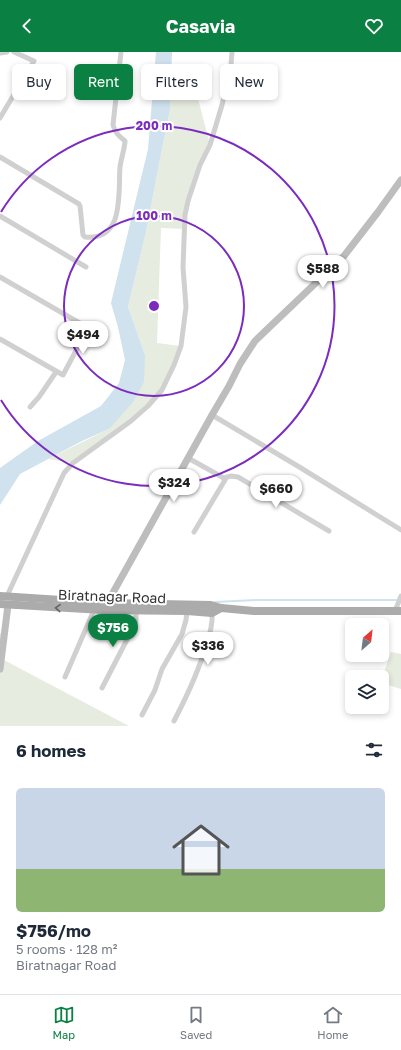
<!DOCTYPE html>
<html lang="en">
<head>
<meta charset="utf-8">
<style>
	:root { --surface:#fff; --page:#f6f6f7; --text:#1f2937; --muted:#747a83; --line:#e0e1e3; --accent:#0b8043 }
	body { margin:0; font-family:"Golos Text",sans-serif; background:var(--page); color:var(--text); height:100vh; display:flex; flex-direction:column; font-size:15px; white-space:nowrap }
	* { box-sizing:border-box; margin:0 }
	p { font-size:13px; color:var(--muted) }
	.icon { flex:none; width:22px; height:22px; fill:none; stroke:currentColor; stroke-width:2; stroke-linecap:round; stroke-linejoin:round }
	.map { position:relative; height:674px; overflow:hidden }
	.side { display:flex; flex-direction:column; background:var(--surface); flex:1 }
	.side>* { flex:none }
	.hud { position:absolute; left:12px; top:12px; width:377px; height:36px; display:flex; gap:8px }
	.needle { width:26px; rotate:28deg }
	.tools { position:absolute; left:345px; top:566px; display:grid; gap:8px }
	.tools a { display:grid; place-items:center; width:44px; height:44px; border-radius:6px; background:var(--surface); box-shadow:0 2px 6px #0003; font-size:20px }
	.price { position:absolute; translate:-50% -34px; padding:0 9px; border-radius:14px; background:#fff; color:#222; font-size:13px; line-height:26px; filter:drop-shadow(0 1px 2px #0008) }
	.price::after { content:''; position:absolute; left:50%; top:24px; width:12px; height:9px; margin-left:-6px; background:inherit; clip-path:polygon(0 0,100% 0,50% 100%) }
	.price.current { background:var(--accent); color:#fff }
	ul { padding:0; list-style:none }
	li { display:grid; align-content:center; gap:8px; height:212px; padding:0 16px }
	li+li { border-top:1px solid var(--line) }
	li span { display:grid; place-items:center; height:124px; border-radius:6px; color:#555 }
	li>.icon { margin-inline-start:auto }
	span .icon { width:72px; height:72px; fill:#fffc; stroke-width:1 }
	li b { font-size:17px }
	h2 { display:flex; justify-content:space-between; align-items:center; height:48px; padding:0 16px; font-size:17px }
	.tag { padding:0 14px; border-radius:6px; background:var(--surface); box-shadow:0 2px 6px #0003; font-size:14px; line-height:36px }
	.tag.current { background:var(--accent); color:#fff }
	header { display:flex; justify-content:space-between; align-items:center; height:52px; padding:0 16px; background:var(--accent); color:#fff; font-size:18px; font-weight:700 }
	.tabs { display:flex; justify-content:space-around; align-items:center; height:56px; border-top:1px solid var(--line); background:var(--surface); font-size:11px; color:var(--muted) }
	.tabs a { display:grid; justify-items:center; gap:2px }
	.tabs .current { color:var(--accent) }
	.map>svg:first-child { display:block }
	.green { fill:#e6ecdf }
	.water { fill:#cfe2ee }
	.lines { fill:none; stroke-linecap:round; stroke-linejoin:round }
	.stream { stroke:#cfe2ee; stroke-width:2 }
	.street { stroke:#d0d0d0; stroke-width:5 }
	.secondary { stroke:#bdbdbd; stroke-width:7 }
	.primary { stroke:#ababab; stroke-width:8 }
	.oneway { stroke:#636363 }
	.ring { fill:none; stroke:#7b2cbf; stroke-width:2 }
	.labels { text-anchor:middle; dominant-baseline:central; stroke-width:4; stroke-linejoin:round; paint-order:stroke }
	.street-label { font-size:14px; fill:#333; stroke:#fff }
	.centre { fill:#7b2cbf; stroke:#fff; stroke-width:2 }
	.ring-label { font-size:12px; text-anchor:middle; font-weight:bold; fill:#7b2cbf; stroke:#fff; stroke-width:4; stroke-linejoin:round; paint-order:stroke }
</style>
</head>
<body>
<header><svg class="icon" aria-label="back" viewBox="0 0 24 24"><path d="M15 5l-7 7 7 7"/></svg>Casavia<svg class="icon" aria-label="heart" viewBox="0 0 24 24"><path d="M12 20l-8-8c-3-5 5-10 8-4 3-6 11-1 8 4z"/></svg></header>
<div class="map">
<svg width="401" height="674" viewBox="0 0 401 674">
	<rect width="100%" height="100%" fill="#fff"/>
	<!-- green -->
	<g class="green">
		<path d="M 172,15 L 192,23 L 210,93 L 188,149 L 184,177 L 161,176 L 157,291 L 181,294 L 162,338 L 148,354 L 73,411 L 48,407 L 109,377 L 145,303 L 128,255 L 146,180 L 162,97 L 170,58 Z"/>
		<path d="M 0,581 L 4,583 L 2,607 L 129,674 L 0,674 Z"/>
		<path d="M 391,600 L 401,602 L 401,637 L 382,631 L 382,626 Z"/>
	</g>
	<!-- water -->
	<path class="water" d="M 156,0 L 172,0 L 170,58 L 162,97 L 146,180 L 128,255 L 145,303 L 144,330 L 133,350 L 109,377 L 82,389 L 20,422 L 0,453 L 0,416 L 38,389 L 101,354 L 119,331 L 125,308 L 118,275 L 111,251 L 148,97 Z"/>
	<g class="lines">
		<!-- stream -->
		<path class="stream" d="M 215,550 L 257,548 L 396,548"/>
		<!-- street -->
		<g class="street">
			<path d="M 0,1 L 7,0"/>
			<path d="M 0,66 L 34,9 L 14,0"/>
			<path d="M 0,105 L 79,152 L 80,154 L 83,183 L 85,185 C 125,189 118,141 120,115 C 121,107 124,99 125,90 L 125,89 C 119,84 115,81 113,73 L 121,0"/>
			<path d="M 0,164 L 86,215"/>
			<path d="M 0,225 L 90,277 L 98,280"/>
			<path d="M 0,287 L 63,323 L 88,276"/>
			<path d="M 30,355 L 39,345 L 56,320"/>
			<path d="M 212,363 L 301,416 L 401,478"/>
			<path d="M 188,406 L 222,425 L 225,428 L 194,480"/>
			<path d="M 224,426 L 231,424 L 238,425 L 329,479"/>
			<path d="M 7,544 L 64,421 L 73,411 L 131,369 L 148,354 L 162,338 L 174,313 L 181,294 L 186,255 L 183,215 L 185,163 L 188,149 L 200,113 L 210,93 L 222,53 L 231,13 L 232,0"/>
			<path d="M 395,559 L 401,544"/>
			<path d="M 65,625 L 94,558"/>
			<path d="M 102,636 L 133,576 L 136,568 L 136,559"/>
			<path d="M 142,663 L 155,638 L 162,617 L 182,582 L 186,568 L 187,559"/>
			<path d="M 174,669 C 187,644 199,619 206,593 C 210,581 213,572 212,560"/>
		</g>
		<!-- secondary -->
		<g class="secondary">
			<path d="M 105,555 L 212,363 L 229,334 L 240,312 L 255,289 L 344,204 L 378,160 L 401,128"/>
			<path d="M 0,617 L 8,553"/>
		</g>
		<!-- primary -->
		<g class="primary">
			<path d="M 0,544 L 107,551 L 211,553 L 221,556 L 254,559 L 401,559"/>
			<path d="M 0,552 L 103,558 L 187,559 L 212,561 L 221,556"/>
		</g>
	</g>
	<!-- one-way arrows -->
	<defs><path id="oneway-chevron" d="M-2-3.5L2.5 0L-2 3.5" fill="none" stroke-width="1.6" stroke-linecap="round" stroke-linejoin="round"/></defs>
	<use class="oneway" href="#oneway-chevron" transform="translate(58 556) rotate(-177)"/>
	<!-- distance rings -->
	<g class="ring">
		<circle cx="154" cy="254" r="90"/>
		<path d="M1 160A180 180 0 1 1 1 348"/>
	</g>
	<g class="labels">
		<!-- street labels -->
		<g class="street-label">
			<text transform="translate(112 544) rotate(2)">Biratnagar Road</text>
		</g>
	</g>
	<circle cx="154" cy="254" r="6" class="centre"/>
	<g class="ring-label">
		<text x="154" y="78">200 m</text>
		<text x="154" y="168">100 m</text>
	</g>
</svg>
<div class="tools">
<a><svg class="needle" viewBox="-14 -14 28 28"><path d="M0-13l5 13h-10z" fill="#e53935"/><path d="M0 13l5-13h-10z" fill="#747a83"/></svg></a>
<a><svg class="icon" aria-label="layers" viewBox="0 0 24 24"><path d="M12 4l9 5-9 5-9-5zM3 14l9 5 9-5"/></svg></a>
</div>
<b class="price" style="left:323px;top:237px">$588</b>
<b class="price" style="left:83px;top:303px">$494</b>
<b class="price" style="left:174px;top:451px">$324</b>
<b class="price" style="left:276px;top:457px">$660</b>
<b class="price current" style="left:113px;top:596px">$756</b>
<b class="price" style="left:208px;top:614px">$336</b>
<div class="hud">
<a class="tag">Buy</a>
<a class="tag current">Rent</a>
<a class="tag">Filters</a>
<a class="tag">New</a>
</div>
</div>
<section class="side">
<h2>6 homes<svg class="icon" aria-label="filters" viewBox="0 0 24 24"><path d="M4 7h16M4 17h16"/><circle cx="9" cy="7" r="2"/><circle cx="15" cy="17" r="2"/></svg></h2>
<ul>
<li><span style="background:linear-gradient(#c9d6e8 65%,#8fb573 0)"><svg class="icon" aria-label="home" viewBox="0 0 24 24"><path d="M3 11l9-7 9 7M6 9v11h12V9"/></svg></span><div><b>$756/mo</b><p>5 rooms · 128 m²</p><p>Biratnagar Road</p></div></li>
</ul>
</section>
<nav class="tabs">
<a class="current"><svg class="icon" aria-label="map" viewBox="0 0 24 24"><path d="M3 6l6-2 6 2 6-2v14l-6 2-6-2-6 2zM9 4v14M15 6v14"/></svg>Map</a>
<a><svg class="icon" aria-label="saved" viewBox="0 0 24 24"><path d="M7 4h10v16l-5-4-5 4z"/></svg>Saved</a>
<a><svg class="icon" aria-label="home" viewBox="0 0 24 24"><path d="M3 11l9-7 9 7M6 9v11h12V9"/></svg>Home</a>
</nav>
</body>
</html>
